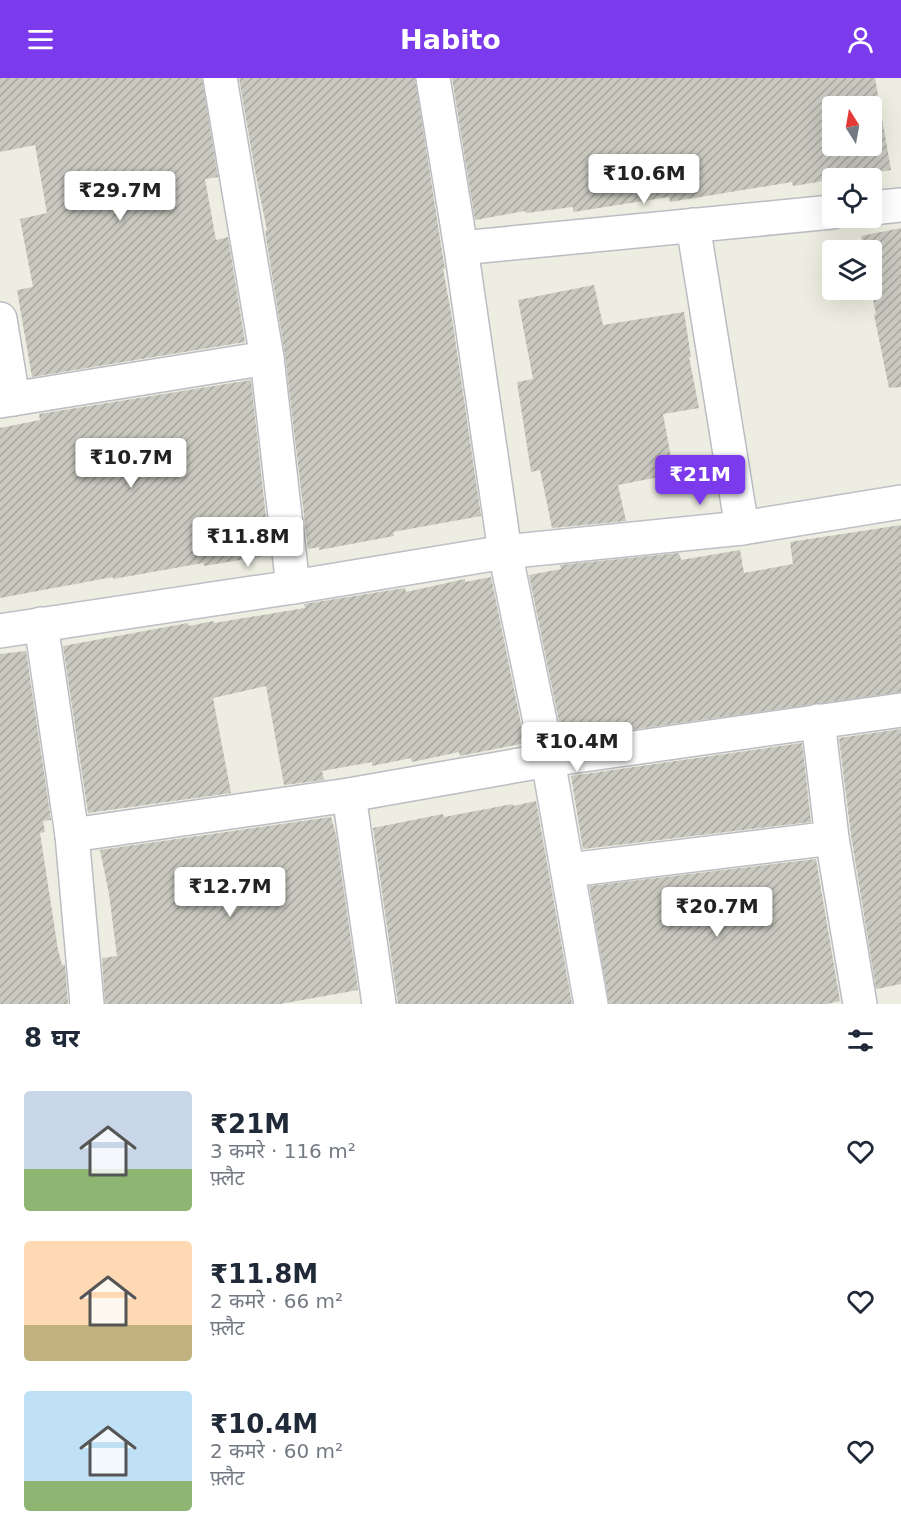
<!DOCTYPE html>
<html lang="hi">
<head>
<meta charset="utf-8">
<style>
	:root { --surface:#fff; --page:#f2f2f3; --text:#1f2937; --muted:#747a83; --accent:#7c3aed }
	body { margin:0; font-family:"DejaVu Sans","Noto Sans Devanagari",sans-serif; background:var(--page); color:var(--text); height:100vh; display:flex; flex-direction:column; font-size:22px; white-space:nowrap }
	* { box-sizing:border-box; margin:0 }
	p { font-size:20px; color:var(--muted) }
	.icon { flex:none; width:33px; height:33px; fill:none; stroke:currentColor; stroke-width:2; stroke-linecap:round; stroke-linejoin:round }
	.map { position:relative; height:926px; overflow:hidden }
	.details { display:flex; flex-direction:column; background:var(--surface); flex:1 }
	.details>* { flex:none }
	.needle { width:39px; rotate:349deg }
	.controls { position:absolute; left:822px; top:18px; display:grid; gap:12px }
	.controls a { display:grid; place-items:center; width:60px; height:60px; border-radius:6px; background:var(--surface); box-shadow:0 6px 24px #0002; font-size:30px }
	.price { position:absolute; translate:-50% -51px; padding:0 14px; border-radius:6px; background:#fff; color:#222; font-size:20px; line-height:39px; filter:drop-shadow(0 2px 3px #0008) }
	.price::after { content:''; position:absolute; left:50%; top:36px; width:18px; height:14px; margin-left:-9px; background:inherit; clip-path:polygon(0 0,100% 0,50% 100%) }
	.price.active { background:var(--accent); color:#fff }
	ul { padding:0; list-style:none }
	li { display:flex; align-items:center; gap:18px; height:150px; padding:0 24px }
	li span { display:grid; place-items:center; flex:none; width:168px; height:120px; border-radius:6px; color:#555 }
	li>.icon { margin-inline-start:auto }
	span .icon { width:72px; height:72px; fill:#fffc; stroke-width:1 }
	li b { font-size:26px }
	h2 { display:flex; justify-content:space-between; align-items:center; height:72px; padding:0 24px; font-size:26px }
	header { display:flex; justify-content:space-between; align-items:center; height:78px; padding:0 24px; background:var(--accent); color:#fff; font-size:27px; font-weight:800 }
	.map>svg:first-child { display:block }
	.building { fill:url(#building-hatch); fill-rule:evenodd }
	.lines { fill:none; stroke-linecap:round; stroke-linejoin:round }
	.street-casing { stroke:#bbbdc3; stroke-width:36 }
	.secondary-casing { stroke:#bebfc7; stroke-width:36 }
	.street { stroke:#fff; stroke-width:33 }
	.secondary { stroke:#fff; stroke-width:33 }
</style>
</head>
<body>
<header><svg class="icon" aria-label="menu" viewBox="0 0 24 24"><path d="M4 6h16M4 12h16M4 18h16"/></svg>Habito<svg class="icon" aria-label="person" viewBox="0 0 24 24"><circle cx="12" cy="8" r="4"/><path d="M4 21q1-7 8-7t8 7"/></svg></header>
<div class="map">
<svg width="901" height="926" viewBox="0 0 901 926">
	<defs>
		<pattern id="building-hatch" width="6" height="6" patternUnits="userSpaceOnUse" patternTransform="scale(1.5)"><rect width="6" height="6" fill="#cac9c0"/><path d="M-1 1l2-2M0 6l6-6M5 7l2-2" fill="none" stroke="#a7a6a0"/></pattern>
	</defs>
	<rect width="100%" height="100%" fill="#edede1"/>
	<!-- building -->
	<g class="building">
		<path d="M 0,0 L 202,0 L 218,99 L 205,101 L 216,162 L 228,159 L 245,264 L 32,299 L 17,212 L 33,209 L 20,141 L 47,135 L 35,67 L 0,74 Z"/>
		<path d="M 239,0 L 415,0 L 442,173 L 445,191 L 443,191 L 452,240 L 481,438 L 393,454 L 394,458 L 319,472 L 319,469 L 308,471 L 285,277 L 265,153 L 267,152 L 255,93 Z"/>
		<path d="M 452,0 L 875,0 L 891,92 L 793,108 L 792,104 L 670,124 L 669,119 L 573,134 L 573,129 L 526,135 L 525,133 L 475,142 ZM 832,28 L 872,28 L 872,68 L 832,68 Z"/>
		<path d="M 901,150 L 901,309 L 889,310 L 874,237 L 876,236 L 871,212 L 872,172 L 864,172 L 861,158 Z"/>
		<path d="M 594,207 L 603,247 L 684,234 L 691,279 L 689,279 L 699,330 L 663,336 L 674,396 L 618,407 L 626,443 L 552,450 L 540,392 L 531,394 L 517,304 L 533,301 L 518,222 Z"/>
		<path d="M 251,302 L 270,477 L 204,488 L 203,485 L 113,501 L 113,499 L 0,520 L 0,350 L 40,342 L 39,336 Z"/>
		<path d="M 901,447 L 901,614 L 565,661 L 564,658 L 562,658 L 529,497 L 561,491 L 560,487 L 679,475 L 681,482 L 740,472 L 744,495 L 793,486 L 790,464 Z"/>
		<path d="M 491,499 L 525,665 L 460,678 L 459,674 L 412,684 L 411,680 L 372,688 L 372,684 L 322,693 L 324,702 L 284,707 L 266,608 L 213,620 L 231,715 L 88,735 L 63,568 L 188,545 L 189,548 L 213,543 L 214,545 L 305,530 L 304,526 L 405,510 L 406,514 L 465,501 L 465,504 Z"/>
		<path d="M 26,573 L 51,742 L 43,743 L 45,754 L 40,755 L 58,872 L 62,887 L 65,887 L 68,926 L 0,926 L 0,576 Z"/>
		<path d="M 901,651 L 901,906 L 876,911 L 851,757 L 839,660 Z"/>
		<path d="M 802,665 L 811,744 L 583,771 L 571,698 Z"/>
		<path d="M 536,723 L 572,926 L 398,926 L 373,750 L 443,736 L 444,739 L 513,726 L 513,728 Z"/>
		<path d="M 331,739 L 336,757 L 358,912 L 280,926 L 105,926 L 102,880 L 117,878 L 109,816 L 100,772 Z"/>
		<path d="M 816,781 L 840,923 L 827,926 L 609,926 L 589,808 Z"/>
	</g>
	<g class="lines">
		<defs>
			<g id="street">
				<path d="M 220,0 L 267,280 L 293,509"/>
				<path d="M 433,0 L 461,170 L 505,474"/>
				<path d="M 872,130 L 901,127"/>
				<path d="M 693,147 L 742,450"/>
				<path d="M 461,170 L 832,134"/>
				<path d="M 0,241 L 13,321"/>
				<path d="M 0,323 L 267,280"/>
				<path d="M 41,546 L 72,757 L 87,926"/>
				<path d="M 818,643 L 832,760 L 860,926"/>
				<path d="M 349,717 L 379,926"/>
				<path d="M 72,757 L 349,717 L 548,682 L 901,632"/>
				<path d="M 569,792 L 832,760"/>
			</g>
			<g id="secondary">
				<path d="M 505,474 L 548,682 L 591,926"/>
				<path d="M 0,553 L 293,509 L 505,474 L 742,450 L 901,424"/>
			</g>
		</defs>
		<!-- street casing -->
		<use href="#street" class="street-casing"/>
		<!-- secondary casing -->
		<use href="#secondary" class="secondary-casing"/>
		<!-- street -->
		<use href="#street" class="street"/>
		<!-- secondary -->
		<use href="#secondary" class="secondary"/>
	</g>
</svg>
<div class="controls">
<a><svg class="needle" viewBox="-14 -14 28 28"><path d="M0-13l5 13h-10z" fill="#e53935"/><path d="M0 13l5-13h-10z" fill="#747a83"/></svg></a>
<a><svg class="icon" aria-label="locate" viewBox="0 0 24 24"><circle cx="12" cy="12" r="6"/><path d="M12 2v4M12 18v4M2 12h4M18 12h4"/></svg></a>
<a><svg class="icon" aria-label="layers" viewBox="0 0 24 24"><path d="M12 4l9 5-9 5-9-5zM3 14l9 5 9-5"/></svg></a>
</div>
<b class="price" style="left:644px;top:127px">₹10.6M</b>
<b class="price" style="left:120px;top:144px">₹29.7M</b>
<b class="price" style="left:131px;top:411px">₹10.7M</b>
<b class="price active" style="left:700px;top:428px">₹21M</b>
<b class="price" style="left:248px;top:490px">₹11.8M</b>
<b class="price" style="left:577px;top:695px">₹10.4M</b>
<b class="price" style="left:230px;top:840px">₹12.7M</b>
<b class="price" style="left:717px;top:860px">₹20.7M</b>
</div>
<section class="details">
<h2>8 घर<svg class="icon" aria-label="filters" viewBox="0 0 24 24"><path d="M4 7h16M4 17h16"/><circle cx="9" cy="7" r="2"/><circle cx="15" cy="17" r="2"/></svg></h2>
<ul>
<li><span style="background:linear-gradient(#c9d6e8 65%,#8fb573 0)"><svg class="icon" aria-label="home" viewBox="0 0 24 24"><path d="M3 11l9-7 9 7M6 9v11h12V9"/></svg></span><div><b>₹21M</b><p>3 कमरे · 116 m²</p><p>फ़्लैट</p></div><svg class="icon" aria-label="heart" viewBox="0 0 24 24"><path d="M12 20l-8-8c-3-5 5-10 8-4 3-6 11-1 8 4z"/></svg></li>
<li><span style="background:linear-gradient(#ffd9b3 70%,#c2b280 0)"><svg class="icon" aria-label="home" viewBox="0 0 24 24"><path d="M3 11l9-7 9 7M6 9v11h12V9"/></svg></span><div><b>₹11.8M</b><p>2 कमरे · 66 m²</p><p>फ़्लैट</p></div><svg class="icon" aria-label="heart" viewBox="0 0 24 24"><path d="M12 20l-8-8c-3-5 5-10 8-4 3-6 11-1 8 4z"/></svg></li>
<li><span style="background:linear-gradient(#bfe0f5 75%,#8fb573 0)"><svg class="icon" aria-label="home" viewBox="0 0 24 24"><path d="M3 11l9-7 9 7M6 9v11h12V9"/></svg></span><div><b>₹10.4M</b><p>2 कमरे · 60 m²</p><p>फ़्लैट</p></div><svg class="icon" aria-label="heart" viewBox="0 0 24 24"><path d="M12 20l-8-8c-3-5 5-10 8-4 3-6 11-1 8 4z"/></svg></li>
</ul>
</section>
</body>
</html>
